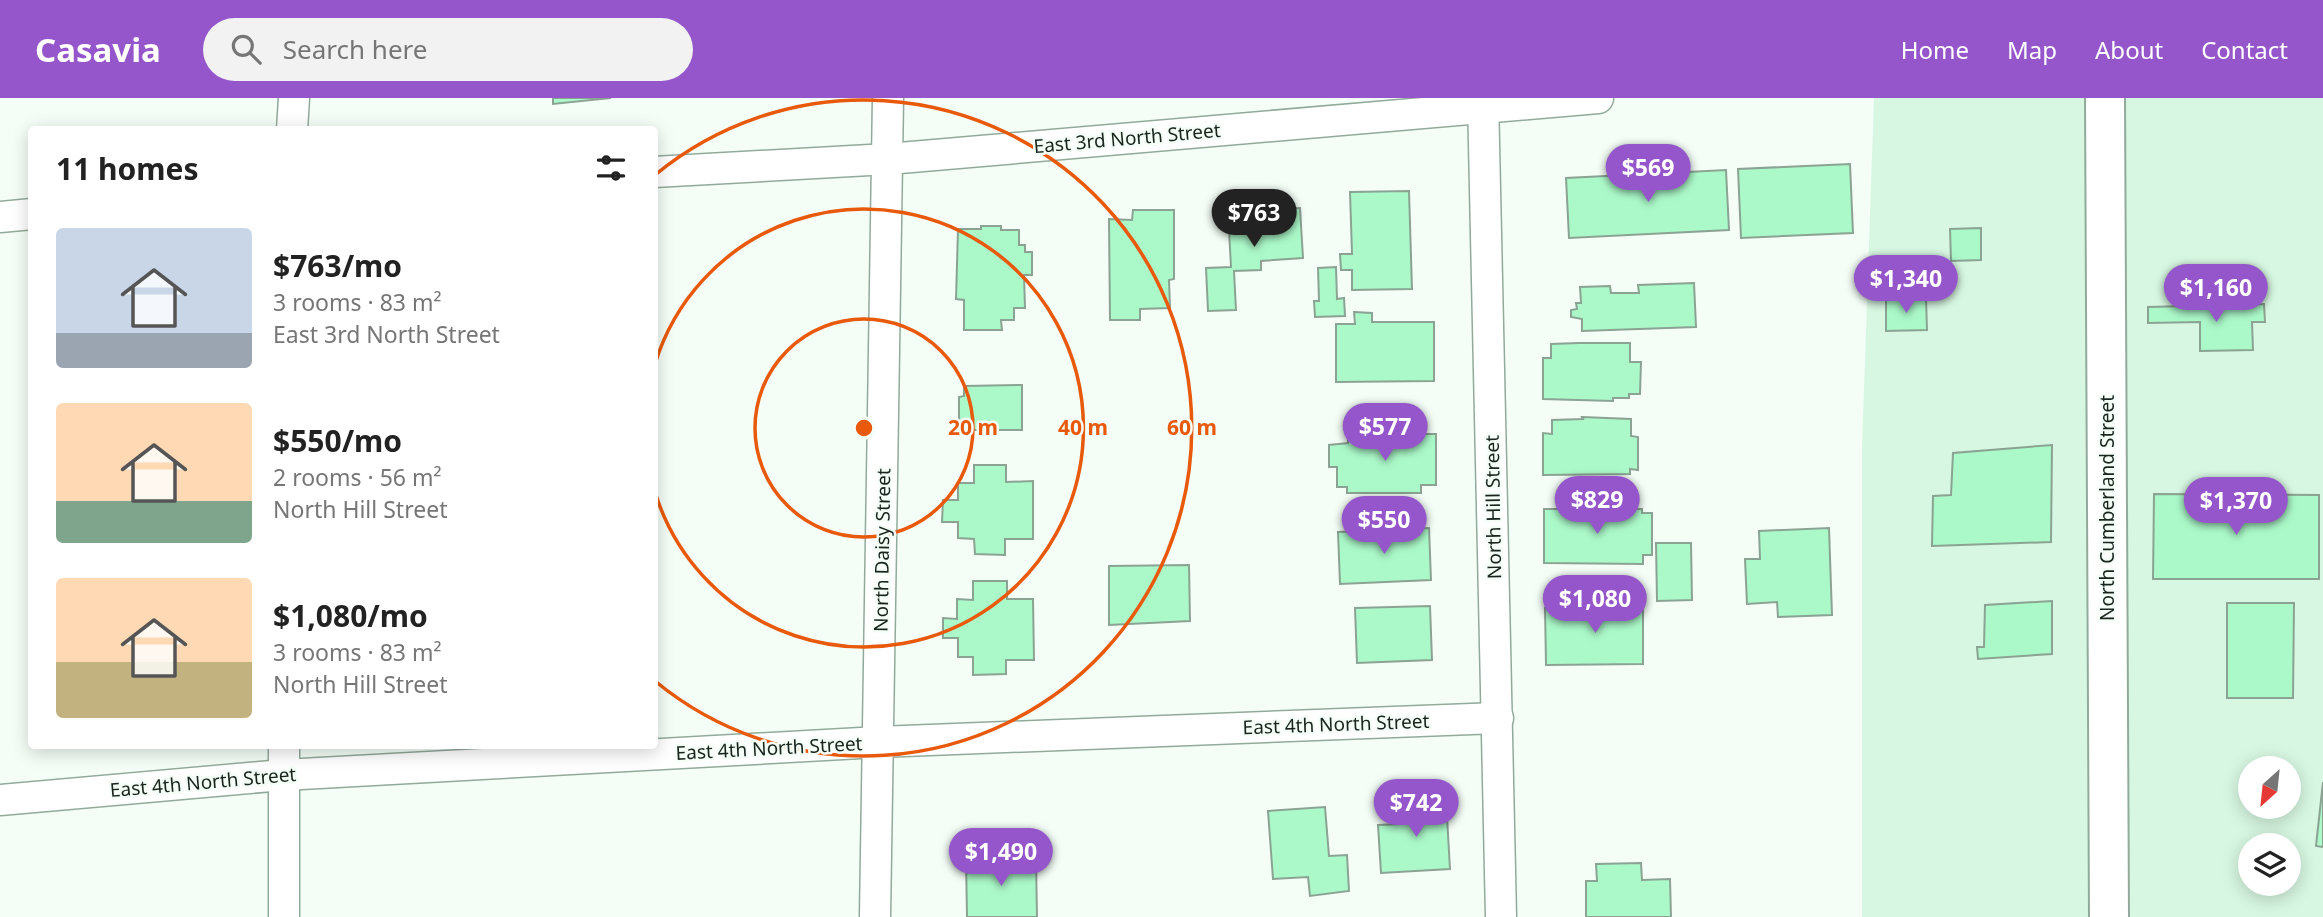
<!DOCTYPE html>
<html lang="en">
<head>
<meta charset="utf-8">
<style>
	:root { --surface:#fff; --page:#f2f2f2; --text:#222; --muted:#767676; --accent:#9656cb }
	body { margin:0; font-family:"Noto Sans",sans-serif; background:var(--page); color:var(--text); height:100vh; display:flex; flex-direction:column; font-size:26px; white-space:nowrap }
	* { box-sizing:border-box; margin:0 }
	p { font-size:23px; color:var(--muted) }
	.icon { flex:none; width:38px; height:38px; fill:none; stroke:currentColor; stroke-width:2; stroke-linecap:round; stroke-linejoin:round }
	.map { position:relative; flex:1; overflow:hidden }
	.sheet { position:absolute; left:28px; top:28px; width:630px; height:623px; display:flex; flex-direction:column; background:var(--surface); border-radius:7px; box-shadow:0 4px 18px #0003 }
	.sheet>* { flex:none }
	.needle { width:46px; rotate:207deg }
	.tools { position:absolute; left:2238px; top:658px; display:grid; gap:14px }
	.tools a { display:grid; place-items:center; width:63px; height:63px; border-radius:50%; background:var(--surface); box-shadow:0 4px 18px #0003; font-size:35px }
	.price { position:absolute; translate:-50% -60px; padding:0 16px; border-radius:24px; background:var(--accent); color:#fff; font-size:23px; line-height:46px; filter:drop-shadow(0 2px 4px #0008) }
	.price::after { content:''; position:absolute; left:50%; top:42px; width:21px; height:16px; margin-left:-10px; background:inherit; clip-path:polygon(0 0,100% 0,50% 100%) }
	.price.on { background:#222; color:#fff }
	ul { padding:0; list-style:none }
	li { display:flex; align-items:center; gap:21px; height:175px; padding:0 28px }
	li span { display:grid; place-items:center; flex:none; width:196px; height:140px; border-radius:7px; color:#555 }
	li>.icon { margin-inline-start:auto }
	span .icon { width:84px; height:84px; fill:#fffc; stroke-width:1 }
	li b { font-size:30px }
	h2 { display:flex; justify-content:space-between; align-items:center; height:84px; padding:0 28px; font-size:30px }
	header { display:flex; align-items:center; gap:42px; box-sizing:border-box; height:98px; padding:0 35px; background:var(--accent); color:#fff }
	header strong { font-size:33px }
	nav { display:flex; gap:38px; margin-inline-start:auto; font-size:24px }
	.search { width:490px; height:63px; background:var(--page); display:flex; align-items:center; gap:18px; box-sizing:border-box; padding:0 24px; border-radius:38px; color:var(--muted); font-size:26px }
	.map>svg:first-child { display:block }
	.built { fill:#d7f7e2; fill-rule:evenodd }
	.building { fill:#abf9c9; stroke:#8ba393; stroke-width:2 }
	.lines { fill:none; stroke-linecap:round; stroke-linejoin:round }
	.street-casing { stroke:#92aa9b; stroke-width:33 }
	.secondary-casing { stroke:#92aa9b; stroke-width:42 }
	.street { stroke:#fff; stroke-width:30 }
	.secondary { stroke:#fff; stroke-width:38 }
	.ring { fill:none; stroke:#e8590c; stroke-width:3.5 }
	.labels { text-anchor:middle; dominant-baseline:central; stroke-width:5; stroke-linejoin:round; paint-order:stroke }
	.street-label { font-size:19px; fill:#1a241e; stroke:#f4fef7 }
	.centre { fill:#e8590c; stroke:#f4fef7; stroke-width:3.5 }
	.ring-label { font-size:21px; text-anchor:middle; font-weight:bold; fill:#e8590c; stroke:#f4fef7; stroke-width:5; stroke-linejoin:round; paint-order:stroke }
</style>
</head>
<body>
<header>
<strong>Casavia</strong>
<div class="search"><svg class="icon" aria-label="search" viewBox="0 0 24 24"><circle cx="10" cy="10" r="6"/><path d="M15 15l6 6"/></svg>Search here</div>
<nav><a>Home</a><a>Map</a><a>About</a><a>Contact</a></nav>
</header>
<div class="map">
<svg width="2323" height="819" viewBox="0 0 2323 819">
	<rect width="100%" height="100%" fill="#f4fef7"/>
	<!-- built -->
	<path class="built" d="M 1874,0 L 2323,0 L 2323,819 L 1862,819 L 1862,350 ZM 2250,670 L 2289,670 L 2289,709 L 2250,709 ZM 2250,747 L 2289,747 L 2289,786 L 2250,786 Z"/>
	<!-- building -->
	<g class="building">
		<path d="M 553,0 L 611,0 L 553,6 Z"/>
		<path d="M 1850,66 L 1853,135 L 1741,140 L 1738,71 Z"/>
		<path d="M 1726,72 L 1729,132 L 1569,140 L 1566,80 Z"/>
		<path d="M 1409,93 L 1412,191 L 1352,192 L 1352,172 L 1341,172 L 1340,156 L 1352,156 L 1350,94 Z"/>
		<path d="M 1300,110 L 1303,160 L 1261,163 L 1261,172 L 1234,173 L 1236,212 L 1208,213 L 1206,170 L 1231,169 L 1228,114 Z"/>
		<path d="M 1133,112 L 1174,112 L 1174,181 L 1169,182 L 1170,210 L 1140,211 L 1140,222 L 1110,222 L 1109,121 L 1132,122 Z"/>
		<path d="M 981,128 L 1001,128 L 1001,132 L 1019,132 L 1019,147 L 1025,147 L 1025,154 L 1032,154 L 1032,177 L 1024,177 L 1025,210 L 1014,210 L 1014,222 L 1001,222 L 1002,232 L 964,232 L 964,202 L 956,201 L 958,131 L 981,131 Z"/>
		<path d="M 1981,130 L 1981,162 L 1951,163 L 1950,131 Z"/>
		<path d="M 1336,169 L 1337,201 L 1344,200 L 1345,218 L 1315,219 L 1314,203 L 1319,203 L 1318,170 Z"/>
		<path d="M 1694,185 L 1696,229 L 1582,233 L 1582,221 L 1571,219 L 1571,212 L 1577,211 L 1576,205 L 1581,205 L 1580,189 L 1610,188 L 1611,195 L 1639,195 L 1638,187 Z"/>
		<path d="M 1886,201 L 1926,201 L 1927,232 L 1886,233 Z"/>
		<path d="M 2264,206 L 2265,224 L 2252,224 L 2253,252 L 2200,253 L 2200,224 L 2148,225 L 2148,209 Z"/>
		<path d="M 1354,214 L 1372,215 L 1372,224 L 1434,224 L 1434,283 L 1336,284 L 1336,226 L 1355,226 Z"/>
		<path d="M 1579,245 L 1630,245 L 1630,264 L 1641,264 L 1640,296 L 1629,296 L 1629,300 L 1613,300 L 1613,303 L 1543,301 L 1543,260 L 1551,260 L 1551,246 Z"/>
		<path d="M 1022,287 L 1022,332 L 959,332 L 959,299 L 964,298 L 964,288 Z"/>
		<path d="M 1582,319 L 1631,321 L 1631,338 L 1638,339 L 1638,372 L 1630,371 L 1630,376 L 1543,377 L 1543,335 L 1552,336 L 1552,322 L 1583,321 Z"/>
		<path d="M 1348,336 L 1436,336 L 1436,387 L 1421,387 L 1421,395 L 1347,395 L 1347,389 L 1337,389 L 1337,369 L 1329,369 L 1329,347 L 1348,345 Z"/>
		<path d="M 2052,347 L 2051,444 L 1932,448 L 1933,398 L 1951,397 L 1953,355 Z"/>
		<path d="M 974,367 L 1006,367 L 1006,384 L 1033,383 L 1033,441 L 1005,441 L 1005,457 L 975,456 L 974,441 L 958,440 L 958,424 L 942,424 L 943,402 L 958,402 L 958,385 L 974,385 Z"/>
		<path d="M 2154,396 L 2319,397 L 2319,481 L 2153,481 Z"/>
		<path d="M 1544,411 L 1642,411 L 1642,415 L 1652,415 L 1652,457 L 1643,457 L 1643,466 L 1544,465 Z"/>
		<path d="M 1429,430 L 1431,482 L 1340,486 L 1338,434 Z"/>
		<path d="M 1829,430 L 1832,517 L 1778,519 L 1777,504 L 1747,506 L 1745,461 L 1760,461 L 1759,433 Z"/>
		<path d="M 1656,445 L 1691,445 L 1692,502 L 1657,503 Z"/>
		<path d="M 1189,467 L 1190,523 L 1109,527 L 1109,468 Z"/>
		<path d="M 973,483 L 1007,483 L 1007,501 L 1033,501 L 1034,562 L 1006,562 L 1006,576 L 973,577 L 973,559 L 958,559 L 958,540 L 943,540 L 943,520 L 957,521 L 957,501 L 973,502 Z"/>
		<path d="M 1609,500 L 1626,500 L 1626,509 L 1643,509 L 1643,566 L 1546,567 L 1545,510 L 1609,509 Z"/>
		<path d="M 2052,503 L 2052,556 L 1978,561 L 1977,549 L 1984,549 L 1985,507 Z"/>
		<path d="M 2227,505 L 2294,505 L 2293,600 L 2227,600 Z"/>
		<path d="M 1430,508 L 1432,562 L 1357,565 L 1355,510 Z"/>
		<path d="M 2323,684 L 2323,749 L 2316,748 Z"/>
		<path d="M 1446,702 L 1450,771 L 1381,775 L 1378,727 L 1399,726 L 1398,704 Z"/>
		<path d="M 1325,709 L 1329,758 L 1347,757 L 1349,793 L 1310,798 L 1308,779 L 1273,781 L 1268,713 Z"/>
		<path d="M 966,761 L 1036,761 L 1037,819 L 967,819 Z"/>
		<path d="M 1641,765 L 1642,782 L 1670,781 L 1671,819 L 1586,819 L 1586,783 L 1597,783 L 1596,766 Z"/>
	</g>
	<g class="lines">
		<defs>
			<g id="street">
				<path d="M 1483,0 L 1501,819"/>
				<path d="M 292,32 L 294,0"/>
				<path d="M 654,74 L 888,61 L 1598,0"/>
				<path d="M 0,119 L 32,116"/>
				<path d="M 284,648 L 284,819"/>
				<path d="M 0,702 L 283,677 L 879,644 L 1498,620"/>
				<path d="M 875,819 L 888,0"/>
			</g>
			<path id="secondary" d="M 2105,0 L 2109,819"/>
		</defs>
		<!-- street casing -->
		<use href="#street" class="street-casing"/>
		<!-- secondary casing -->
		<use href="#secondary" class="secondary-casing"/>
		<!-- street -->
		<use href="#street" class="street"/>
		<!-- secondary -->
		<use href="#secondary" class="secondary"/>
	</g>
	<!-- distance rings -->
	<g class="ring">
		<circle cx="864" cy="330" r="109"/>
		<path d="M655 266A219 219 0 1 1 655 394"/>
		<path d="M655 77A328 328 0 1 1 655 583"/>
	</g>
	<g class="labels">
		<!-- street labels -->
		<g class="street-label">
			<text transform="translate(1127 40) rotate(-5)">East 3rd North Street</text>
			<text transform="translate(1493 409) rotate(-91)">North Hill Street</text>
			<text transform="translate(2107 410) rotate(-90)">North Cumberland Street</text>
			<text transform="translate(882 452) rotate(-89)">North Daisy Street</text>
			<text transform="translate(1336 626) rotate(-2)">East 4th North Street</text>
			<text transform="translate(769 650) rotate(-3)">East 4th North Street</text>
			<text transform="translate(203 684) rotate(-5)">East 4th North Street</text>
		</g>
	</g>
	<circle cx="864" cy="330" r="10" class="centre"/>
	<g class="ring-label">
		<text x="973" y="337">20 m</text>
		<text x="1083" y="337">40 m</text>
		<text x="1192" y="337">60 m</text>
	</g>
</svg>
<div class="tools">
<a><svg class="needle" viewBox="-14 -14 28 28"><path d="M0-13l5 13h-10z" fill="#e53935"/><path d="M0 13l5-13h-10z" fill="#767676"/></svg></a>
<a><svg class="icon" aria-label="layers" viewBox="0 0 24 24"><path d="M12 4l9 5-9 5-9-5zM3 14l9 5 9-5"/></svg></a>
</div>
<b class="price" style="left:1648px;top:106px">$569</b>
<b class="price on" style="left:1254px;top:151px">$763</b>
<b class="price" style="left:1906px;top:217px">$1,340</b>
<b class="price" style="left:2216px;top:226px">$1,160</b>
<b class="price" style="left:1385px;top:365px">$577</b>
<b class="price" style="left:1597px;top:438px">$829</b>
<b class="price" style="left:2236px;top:439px">$1,370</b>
<b class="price" style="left:1384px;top:458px">$550</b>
<b class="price" style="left:1595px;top:537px">$1,080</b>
<b class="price" style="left:1416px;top:741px">$742</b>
<b class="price" style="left:1001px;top:790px">$1,490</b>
<section class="sheet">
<h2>11 homes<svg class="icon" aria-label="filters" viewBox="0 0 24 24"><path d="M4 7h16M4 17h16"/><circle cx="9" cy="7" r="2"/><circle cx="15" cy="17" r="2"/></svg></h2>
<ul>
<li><span style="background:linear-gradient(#c9d6e8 75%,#9aa5b1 0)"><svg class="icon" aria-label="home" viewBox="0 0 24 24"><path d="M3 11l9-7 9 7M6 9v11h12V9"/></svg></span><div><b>$763/mo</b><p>3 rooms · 83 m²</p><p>East 3rd North Street</p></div></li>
<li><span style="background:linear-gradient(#ffd9b3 70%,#7fa58c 0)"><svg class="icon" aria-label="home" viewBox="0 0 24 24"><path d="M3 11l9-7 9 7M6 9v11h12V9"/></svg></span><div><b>$550/mo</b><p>2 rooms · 56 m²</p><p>North Hill Street</p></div></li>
<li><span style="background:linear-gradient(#ffd9b3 60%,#c2b280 0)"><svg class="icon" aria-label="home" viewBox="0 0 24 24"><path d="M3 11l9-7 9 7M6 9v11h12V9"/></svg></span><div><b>$1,080/mo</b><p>3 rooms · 83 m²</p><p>North Hill Street</p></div></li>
</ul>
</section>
</div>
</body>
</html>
